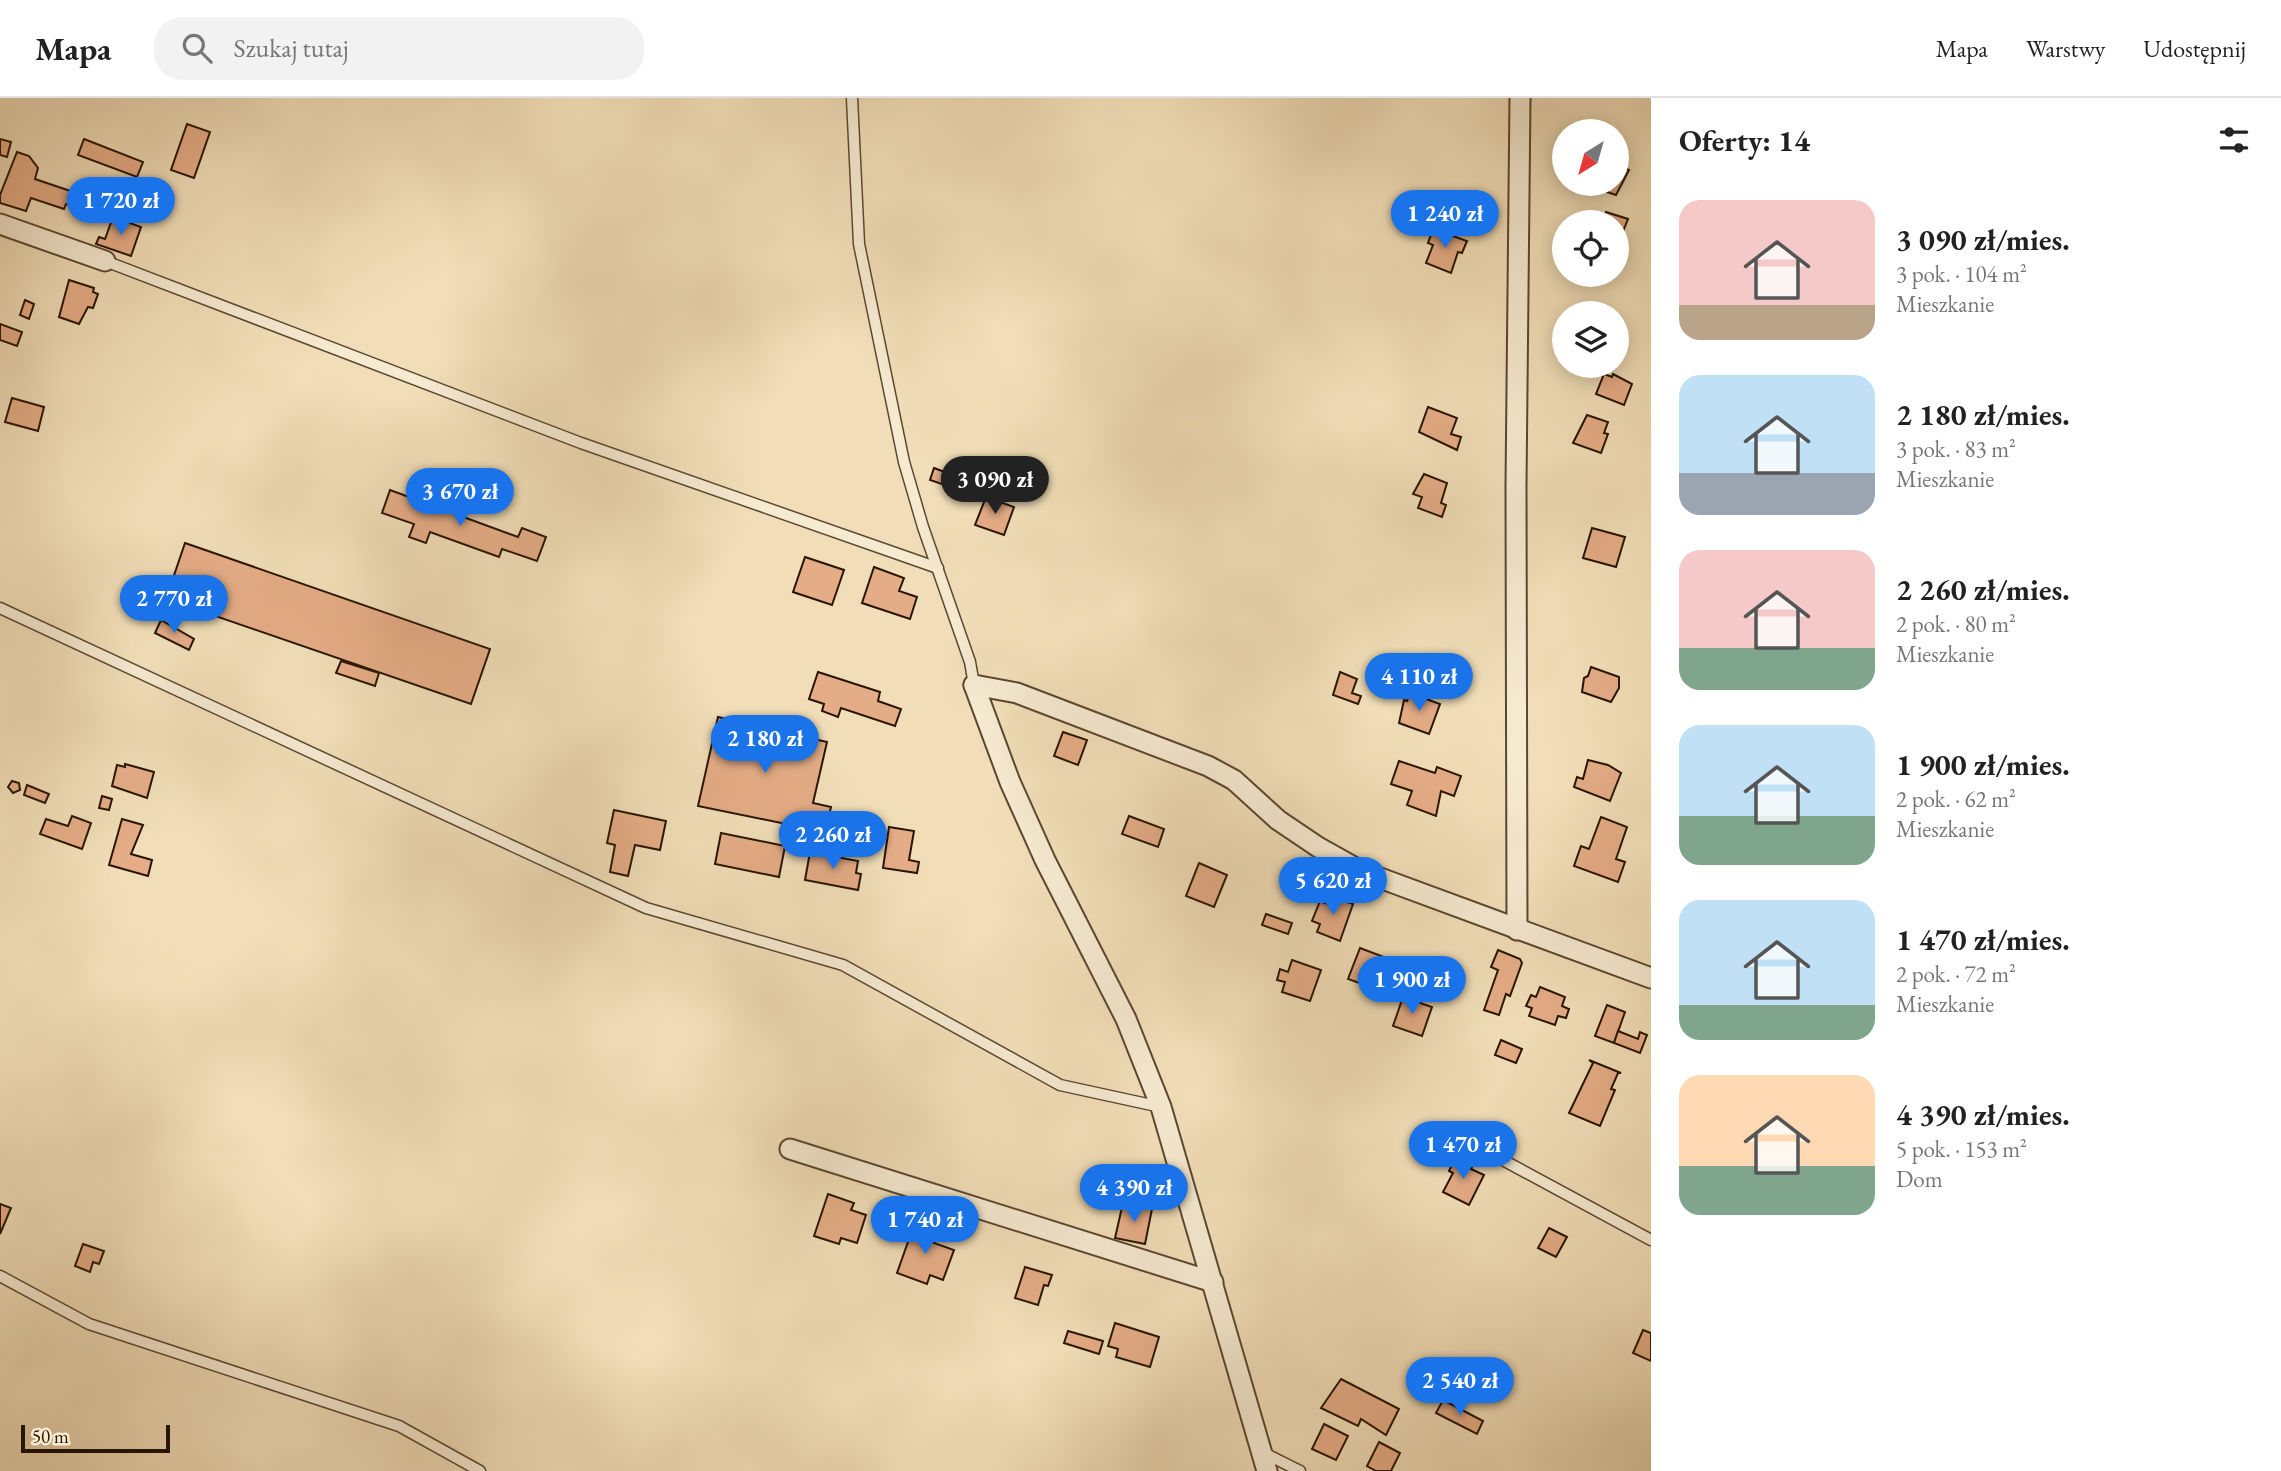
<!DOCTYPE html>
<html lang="pl">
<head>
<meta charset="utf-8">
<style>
	:root { --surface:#fff; --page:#f2f2f2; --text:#222; --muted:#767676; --line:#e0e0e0; --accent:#1a73e8 }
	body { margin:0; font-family:"EB Garamond",serif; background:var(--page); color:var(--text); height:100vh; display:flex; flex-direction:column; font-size:26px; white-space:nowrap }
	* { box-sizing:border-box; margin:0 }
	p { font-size:23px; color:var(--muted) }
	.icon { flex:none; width:38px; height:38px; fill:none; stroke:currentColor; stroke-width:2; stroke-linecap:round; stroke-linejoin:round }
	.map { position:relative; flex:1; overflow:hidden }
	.panel { display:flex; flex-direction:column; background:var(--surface); width:630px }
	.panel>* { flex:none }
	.needle { width:46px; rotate:217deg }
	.controls { position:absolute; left:1552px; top:21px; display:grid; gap:14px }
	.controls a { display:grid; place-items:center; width:77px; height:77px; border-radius:50%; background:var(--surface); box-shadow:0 4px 18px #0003; font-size:35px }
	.scale { position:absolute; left:21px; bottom:18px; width:149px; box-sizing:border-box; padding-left:7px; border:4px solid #291503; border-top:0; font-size:19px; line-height:24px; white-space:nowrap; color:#291503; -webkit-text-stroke:5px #f6ead1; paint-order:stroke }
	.price { position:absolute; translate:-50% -60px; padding:0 16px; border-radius:24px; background:var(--accent); color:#fff; font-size:23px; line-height:46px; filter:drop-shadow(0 2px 4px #0008) }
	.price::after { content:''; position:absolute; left:50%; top:42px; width:21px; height:16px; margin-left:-10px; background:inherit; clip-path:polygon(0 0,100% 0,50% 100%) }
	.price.selected { background:#222; color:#fff }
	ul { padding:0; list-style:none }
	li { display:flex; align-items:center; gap:21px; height:175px; padding:0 28px }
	li span { display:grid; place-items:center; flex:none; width:196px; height:140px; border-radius:21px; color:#555 }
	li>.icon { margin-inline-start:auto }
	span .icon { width:84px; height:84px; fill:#fffc; stroke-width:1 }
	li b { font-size:30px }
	h2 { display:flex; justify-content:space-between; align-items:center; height:84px; padding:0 28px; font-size:30px }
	header { display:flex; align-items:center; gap:42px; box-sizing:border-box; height:98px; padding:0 35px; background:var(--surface); border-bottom:2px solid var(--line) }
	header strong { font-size:33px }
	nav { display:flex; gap:38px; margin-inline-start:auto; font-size:24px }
	.search { width:490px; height:63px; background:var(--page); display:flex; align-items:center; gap:18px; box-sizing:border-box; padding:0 24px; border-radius:28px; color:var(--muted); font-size:26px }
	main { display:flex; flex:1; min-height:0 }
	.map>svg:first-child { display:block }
	.building { fill:#e5ad87; stroke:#291503; stroke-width:2 }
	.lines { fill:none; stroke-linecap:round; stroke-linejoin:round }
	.service-casing { stroke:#5b4730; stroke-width:13 }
	.minor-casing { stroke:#5b4730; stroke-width:23 }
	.service { stroke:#f6ead1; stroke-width:10 }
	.minor { stroke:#f6ead1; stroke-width:19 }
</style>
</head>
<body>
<header>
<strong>Mapa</strong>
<div class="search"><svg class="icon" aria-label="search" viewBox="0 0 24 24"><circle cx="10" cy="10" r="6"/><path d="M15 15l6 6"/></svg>Szukaj tutaj</div>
<nav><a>Mapa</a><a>Warstwy</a><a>Udostępnij</a></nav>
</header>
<main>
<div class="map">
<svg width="1651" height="1373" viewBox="0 0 1651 1373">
	<rect width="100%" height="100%" fill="#f1deb8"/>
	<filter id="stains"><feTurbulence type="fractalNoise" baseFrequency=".00286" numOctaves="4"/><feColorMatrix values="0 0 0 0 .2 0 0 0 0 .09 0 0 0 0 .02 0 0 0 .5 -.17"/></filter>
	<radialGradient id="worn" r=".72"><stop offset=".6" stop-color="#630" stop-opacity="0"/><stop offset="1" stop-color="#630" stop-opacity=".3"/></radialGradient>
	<!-- building -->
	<g class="building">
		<path d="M 187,26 L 210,34 L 194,80 L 171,72 Z"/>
		<path d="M 0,41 L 11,44 L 7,59 L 0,57 Z"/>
		<path d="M 84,41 L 143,64 L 137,79 L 78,57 Z"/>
		<path d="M 17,54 L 29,58 L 38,70 L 35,81 L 88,99 L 85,109 L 66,106 L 64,111 L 31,100 L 26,113 L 0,105 L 0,97 Z"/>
		<path d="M 1617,67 L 1629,72 L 1616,97 L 1586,87 L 1617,86 Z"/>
		<path d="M 1606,114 L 1628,121 L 1622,136 L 1626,140 L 1617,159 L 1617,124 L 1602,124 Z"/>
		<path d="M 113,119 L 141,129 L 131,158 L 96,146 L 99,139 L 105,141 Z"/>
		<path d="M 1433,131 L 1467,143 L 1462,155 L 1458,154 L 1451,175 L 1426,165 L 1433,147 L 1428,145 Z"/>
		<path d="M 69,182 L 94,190 L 93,194 L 98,196 L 93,210 L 88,209 L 79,226 L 59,219 Z"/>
		<path d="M 25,202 L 34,206 L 29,221 L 20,217 Z"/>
		<path d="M 0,226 L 22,234 L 17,248 L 0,242 Z"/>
		<path d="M 1573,268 L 1599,268 L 1595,277 Z"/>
		<path d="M 1604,276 L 1612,279 L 1613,276 L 1632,286 L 1624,307 L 1596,296 Z"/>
		<path d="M 12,300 L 44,309 L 38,333 L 5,324 Z"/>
		<path d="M 1428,309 L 1457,320 L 1451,336 L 1461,339 L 1457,352 L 1419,334 Z"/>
		<path d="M 1587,317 L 1608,324 L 1604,335 L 1608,336 L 1601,355 L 1573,345 Z"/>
		<path d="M 934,370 L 969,383 L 965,394 L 930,382 Z"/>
		<path d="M 1424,376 L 1447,385 L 1441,405 L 1446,407 L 1442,419 L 1418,410 L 1422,399 L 1413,396 Z"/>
		<path d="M 390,392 L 518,439 L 522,430 L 546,439 L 537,463 L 502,451 L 499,459 L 430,434 L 426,445 L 409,439 L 414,426 L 382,415 Z"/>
		<path d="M 986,399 L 1014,409 L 1004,437 L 975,427 Z"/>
		<path d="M 1592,430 L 1625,439 L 1616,469 L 1583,460 Z"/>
		<path d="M 185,445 L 490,551 L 471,606 L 166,501 Z"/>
		<path d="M 805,459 L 844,472 L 832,507 L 793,494 Z"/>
		<path d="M 874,469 L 904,480 L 899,493 L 917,499 L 910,521 L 862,505 Z"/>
		<path d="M 161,522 L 194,541 L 189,552 L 155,535 Z"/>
		<path d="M 341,563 L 379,575 L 375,588 L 336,575 Z"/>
		<path d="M 1591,569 L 1619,579 L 1619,590 L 1611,604 L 1582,594 L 1584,580 L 1588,578 Z"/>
		<path d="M 818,574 L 880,594 L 878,603 L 901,611 L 895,628 L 841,610 L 838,619 L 822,613 L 824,606 L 809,601 Z"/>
		<path d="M 1340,574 L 1357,581 L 1352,595 L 1361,598 L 1358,606 L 1333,597 Z"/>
		<path d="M 1410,595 L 1440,606 L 1429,636 L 1399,625 L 1404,602 L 1407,603 Z"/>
		<path d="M 718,619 L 827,644 L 813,705 L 831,709 L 825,734 L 698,708 Z"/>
		<path d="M 1063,634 L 1087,642 L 1078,667 L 1054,658 Z"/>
		<path d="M 1588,662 L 1608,667 L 1621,675 L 1610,703 L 1574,689 L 1577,679 L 1583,681 Z"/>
		<path d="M 1399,663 L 1435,675 L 1437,669 L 1461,678 L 1454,698 L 1441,693 L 1436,718 L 1407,707 L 1412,693 L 1391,686 Z"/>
		<path d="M 125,666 L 154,674 L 147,700 L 112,688 L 117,667 L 125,669 Z"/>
		<path d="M 12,683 L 19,685 L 20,692 L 13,695 L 8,689 Z"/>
		<path d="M 27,687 L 49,696 L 45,705 L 24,697 Z"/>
		<path d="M 102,698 L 112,701 L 109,712 L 99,710 Z"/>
		<path d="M 614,712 L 666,723 L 660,752 L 635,747 L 628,778 L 610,774 L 615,747 L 607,745 Z"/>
		<path d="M 72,718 L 91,725 L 82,751 L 40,736 L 46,721 L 68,728 Z"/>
		<path d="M 1129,718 L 1164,731 L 1158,749 L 1122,736 Z"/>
		<path d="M 1601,719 L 1627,729 L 1616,761 L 1625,764 L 1618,784 L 1574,768 L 1581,748 L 1589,751 Z"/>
		<path d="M 122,721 L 143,727 L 131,756 L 152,762 L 148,778 L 109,767 Z"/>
		<path d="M 889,729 L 914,733 L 909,762 L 919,764 L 917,775 L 883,770 Z"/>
		<path d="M 721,735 L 785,748 L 779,779 L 715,766 Z"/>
		<path d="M 810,754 L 858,763 L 856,775 L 861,776 L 858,792 L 805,782 Z"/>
		<path d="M 1199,765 L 1227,777 L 1214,809 L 1186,798 Z"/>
		<path d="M 1330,798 L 1353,806 L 1340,843 L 1317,834 L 1320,826 L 1312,823 L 1320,803 L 1327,806 Z"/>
		<path d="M 1266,816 L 1292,825 L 1288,836 L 1262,827 Z"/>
		<path d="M 1360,850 L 1384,859 L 1373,890 L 1348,881 Z"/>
		<path d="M 1498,852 L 1520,861 L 1522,865 L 1510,898 L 1506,896 L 1499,917 L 1484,912 L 1498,872 L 1491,869 Z"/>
		<path d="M 1292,862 L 1321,872 L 1310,903 L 1282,894 L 1285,884 L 1277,882 L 1280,871 L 1288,874 Z"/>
		<path d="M 1540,889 L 1565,899 L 1562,908 L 1569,911 L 1566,920 L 1558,918 L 1555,927 L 1529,918 L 1532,910 L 1526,908 L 1531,897 L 1536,899 Z"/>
		<path d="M 1403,899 L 1432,909 L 1422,938 L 1393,928 Z"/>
		<path d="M 1607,907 L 1625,914 L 1614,945 L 1595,938 Z"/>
		<path d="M 1618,933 L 1638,941 L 1640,934 L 1647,937 L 1640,955 L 1614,945 Z"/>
		<path d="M 1501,942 L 1522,951 L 1516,965 L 1495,957 Z"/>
		<path d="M 1589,962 L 1621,975 L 1618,975 L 1611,991 L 1615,992 L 1600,1028 L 1569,1015 L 1593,965 Z"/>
		<path d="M 1456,1058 L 1473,1067 L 1471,1071 L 1484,1077 L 1469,1107 L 1443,1094 L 1453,1075 L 1449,1073 Z"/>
		<path d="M 828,1096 L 854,1105 L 851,1112 L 866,1117 L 857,1145 L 841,1140 L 839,1146 L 814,1138 Z"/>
		<path d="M 1123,1105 L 1152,1111 L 1145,1146 L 1115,1140 Z"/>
		<path d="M 0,1106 L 11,1110 L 0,1136 Z"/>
		<path d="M 915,1124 L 939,1132 L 934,1145 L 954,1152 L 943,1182 L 930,1177 L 927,1186 L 897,1175 Z"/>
		<path d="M 1549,1130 L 1567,1139 L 1556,1159 L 1538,1150 Z"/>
		<path d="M 83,1146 L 104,1153 L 99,1166 L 93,1164 L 90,1174 L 75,1168 Z"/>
		<path d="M 1025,1169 L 1052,1177 L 1048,1188 L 1044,1187 L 1038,1207 L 1015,1200 Z"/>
		<path d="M 1115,1225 L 1159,1239 L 1150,1269 L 1116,1259 L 1118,1251 L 1108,1248 Z"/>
		<path d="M 1643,1232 L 1651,1235 L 1651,1263 L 1633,1255 Z"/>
		<path d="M 1068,1233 L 1103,1243 L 1099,1256 L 1064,1245 Z"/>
		<path d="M 1341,1281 L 1399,1311 L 1386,1337 L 1361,1321 L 1358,1328 L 1321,1310 Z"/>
		<path d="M 1443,1302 L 1483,1323 L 1477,1336 L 1436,1315 Z"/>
		<path d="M 1324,1326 L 1348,1338 L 1336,1362 L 1312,1351 Z"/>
		<path d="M 1379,1344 L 1400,1355 L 1391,1373 L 1376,1373 L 1367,1368 Z"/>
	</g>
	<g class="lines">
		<defs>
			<g id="service">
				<path d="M 852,0 L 859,146 L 904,364 L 923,429 L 970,564 L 974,587"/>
				<path d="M 105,163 L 581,345 L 938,470"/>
				<path d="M 0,510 L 646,810 L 843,867 L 1060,987 L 1161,1009"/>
				<path d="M 1501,1061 L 1651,1142"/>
				<path d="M 0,1178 L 89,1226 L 399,1328 L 480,1373"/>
				<path d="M 1264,1355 L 1300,1373"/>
			</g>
			<g id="minor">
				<path d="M 0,126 L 105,163"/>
				<path d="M 974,587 L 1010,684 L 1045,762 L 1126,921 L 1161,1009 L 1267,1373"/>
				<path d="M 974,587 L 1017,595 L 1208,668 L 1234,682 L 1278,722 L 1318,749 L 1361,773 L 1651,880"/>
				<path d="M 1517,832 L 1516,387 L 1520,0"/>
				<path d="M 790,1051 L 1213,1184"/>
			</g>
		</defs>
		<!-- service casing -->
		<use href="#service" class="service-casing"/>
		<!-- minor casing -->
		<use href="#minor" class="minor-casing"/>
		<!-- service -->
		<use href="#service" class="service"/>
		<!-- minor -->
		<use href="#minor" class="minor"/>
	</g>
	<rect width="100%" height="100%" filter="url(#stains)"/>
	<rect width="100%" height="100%" fill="url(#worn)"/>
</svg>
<div class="controls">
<a><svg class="needle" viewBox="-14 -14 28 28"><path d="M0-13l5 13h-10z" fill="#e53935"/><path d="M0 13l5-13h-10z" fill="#767676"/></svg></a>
<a><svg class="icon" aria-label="locate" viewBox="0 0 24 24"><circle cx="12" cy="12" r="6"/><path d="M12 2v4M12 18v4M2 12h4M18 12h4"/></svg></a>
<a><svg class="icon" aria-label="layers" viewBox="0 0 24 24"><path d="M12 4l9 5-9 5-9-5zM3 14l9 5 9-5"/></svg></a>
</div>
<div class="scale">50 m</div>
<b class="price" style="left:121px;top:139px">1 720 zł</b>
<b class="price" style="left:1445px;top:152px">1 240 zł</b>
<b class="price selected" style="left:995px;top:418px">3 090 zł</b>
<b class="price" style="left:460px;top:430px">3 670 zł</b>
<b class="price" style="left:174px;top:537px">2 770 zł</b>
<b class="price" style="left:1419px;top:615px">4 110 zł</b>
<b class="price" style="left:765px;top:677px">2 180 zł</b>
<b class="price" style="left:833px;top:773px">2 260 zł</b>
<b class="price" style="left:1333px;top:819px">5 620 zł</b>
<b class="price" style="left:1412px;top:918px">1 900 zł</b>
<b class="price" style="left:1463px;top:1083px">1 470 zł</b>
<b class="price" style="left:1134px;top:1126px">4 390 zł</b>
<b class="price" style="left:925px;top:1158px">1 740 zł</b>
<b class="price" style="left:1460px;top:1319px">2 540 zł</b>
</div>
<section class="panel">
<h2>Oferty: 14<svg class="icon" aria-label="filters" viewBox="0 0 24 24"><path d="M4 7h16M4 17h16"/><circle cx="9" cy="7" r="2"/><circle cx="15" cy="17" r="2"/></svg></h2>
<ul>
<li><span style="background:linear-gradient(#f6c9c9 75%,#b9a48a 0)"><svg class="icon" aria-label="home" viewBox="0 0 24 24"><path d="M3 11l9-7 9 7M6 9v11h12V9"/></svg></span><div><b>3 090 zł/mies.</b><p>3 pok. · 104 m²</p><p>Mieszkanie</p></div></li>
<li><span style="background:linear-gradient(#bfe0f5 70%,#9aa5b1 0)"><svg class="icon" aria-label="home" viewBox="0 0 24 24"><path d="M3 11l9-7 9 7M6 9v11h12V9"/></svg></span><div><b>2 180 zł/mies.</b><p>3 pok. · 83 m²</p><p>Mieszkanie</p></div></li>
<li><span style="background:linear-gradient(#f6c9c9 70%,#7fa58c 0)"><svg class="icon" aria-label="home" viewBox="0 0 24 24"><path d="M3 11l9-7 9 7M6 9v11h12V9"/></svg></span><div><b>2 260 zł/mies.</b><p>2 pok. · 80 m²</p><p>Mieszkanie</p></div></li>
<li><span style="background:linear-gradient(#bfe0f5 65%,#7fa58c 0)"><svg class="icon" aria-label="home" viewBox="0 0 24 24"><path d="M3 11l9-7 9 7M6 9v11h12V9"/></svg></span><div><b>1 900 zł/mies.</b><p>2 pok. · 62 m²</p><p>Mieszkanie</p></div></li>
<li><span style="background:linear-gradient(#bfe0f5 75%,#7fa58c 0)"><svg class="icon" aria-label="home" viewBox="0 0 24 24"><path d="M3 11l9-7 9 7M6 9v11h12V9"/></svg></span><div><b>1 470 zł/mies.</b><p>2 pok. · 72 m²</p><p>Mieszkanie</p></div></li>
<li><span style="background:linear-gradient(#ffd9b3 65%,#7fa58c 0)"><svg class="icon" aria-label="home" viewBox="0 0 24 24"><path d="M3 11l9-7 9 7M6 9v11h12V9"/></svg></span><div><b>4 390 zł/mies.</b><p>5 pok. · 153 m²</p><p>Dom</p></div></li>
</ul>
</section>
</main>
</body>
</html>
